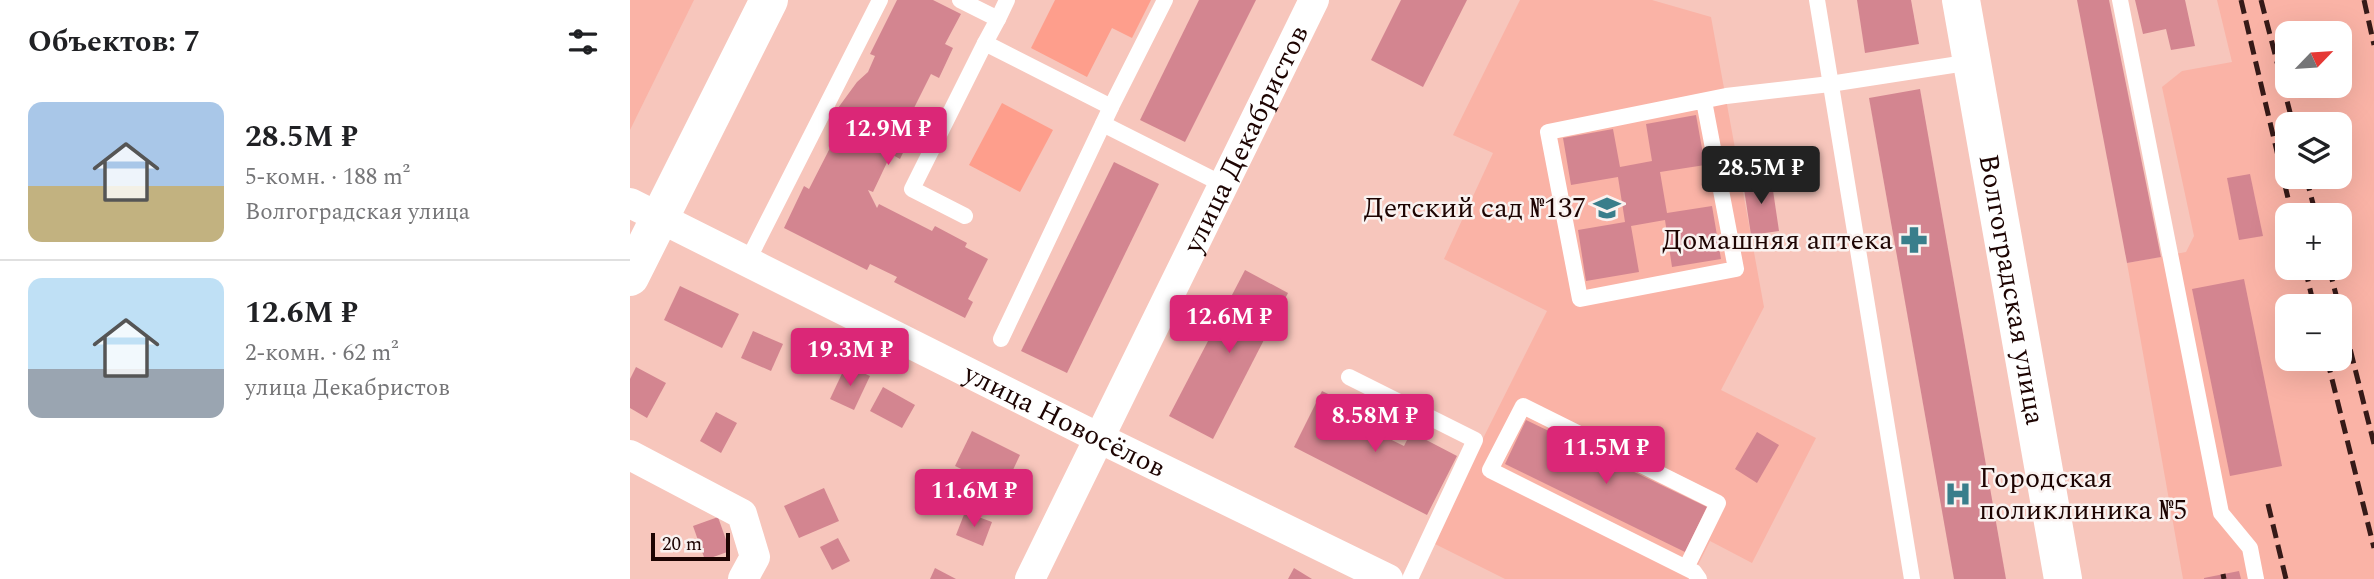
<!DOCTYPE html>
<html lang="ru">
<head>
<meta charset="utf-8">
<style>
	:root { --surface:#fff; --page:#f2f2f2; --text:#202124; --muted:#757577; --line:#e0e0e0; --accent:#db2777 }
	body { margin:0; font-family:Spectral,serif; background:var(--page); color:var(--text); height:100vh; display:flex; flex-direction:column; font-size:26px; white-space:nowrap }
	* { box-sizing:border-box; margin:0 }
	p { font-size:23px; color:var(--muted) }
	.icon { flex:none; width:38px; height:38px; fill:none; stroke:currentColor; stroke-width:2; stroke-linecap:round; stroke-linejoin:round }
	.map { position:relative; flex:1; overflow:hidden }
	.side { display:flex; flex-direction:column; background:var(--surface); width:630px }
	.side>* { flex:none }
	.needle { width:46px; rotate:65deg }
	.tools { position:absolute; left:1645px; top:21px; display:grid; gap:14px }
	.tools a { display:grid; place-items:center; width:77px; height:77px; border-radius:14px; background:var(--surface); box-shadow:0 7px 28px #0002; font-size:35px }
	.scale { position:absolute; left:21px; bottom:18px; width:79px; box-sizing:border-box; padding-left:7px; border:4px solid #1d0402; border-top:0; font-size:19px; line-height:24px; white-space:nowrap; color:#1d0402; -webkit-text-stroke:5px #faf2f0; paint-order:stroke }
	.price { position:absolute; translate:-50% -60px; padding:0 16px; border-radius:7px; background:var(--accent); color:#fff; font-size:23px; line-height:46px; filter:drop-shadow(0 2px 4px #0008) }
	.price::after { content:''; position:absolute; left:50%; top:42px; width:21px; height:16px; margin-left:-10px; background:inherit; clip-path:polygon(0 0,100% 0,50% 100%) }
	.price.on { background:#222; color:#fff }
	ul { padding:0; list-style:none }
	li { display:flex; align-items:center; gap:21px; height:175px; padding:0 28px }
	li+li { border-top:2px solid var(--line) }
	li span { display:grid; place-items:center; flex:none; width:196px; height:140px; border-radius:14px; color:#555 }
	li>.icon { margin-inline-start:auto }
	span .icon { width:84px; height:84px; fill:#fffc; stroke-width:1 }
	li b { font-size:30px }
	h2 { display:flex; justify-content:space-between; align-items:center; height:84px; padding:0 28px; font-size:30px }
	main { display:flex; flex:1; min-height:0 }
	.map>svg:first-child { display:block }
	.built { fill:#fab3a6; fill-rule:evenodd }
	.green { fill:#fe9e8c }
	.building { fill:#d38590 }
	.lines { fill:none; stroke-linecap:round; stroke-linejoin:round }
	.service { stroke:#fff; stroke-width:16 }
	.minor { stroke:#fff; stroke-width:30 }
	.tertiary { stroke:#fff; stroke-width:38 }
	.rail { stroke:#361a18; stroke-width:5; stroke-dasharray:14 7; stroke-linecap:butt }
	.labels { text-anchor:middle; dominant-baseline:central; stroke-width:5; stroke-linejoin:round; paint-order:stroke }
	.street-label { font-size:28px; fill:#1d0402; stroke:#faf2f0 }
	.poi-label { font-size:28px; fill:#1d0402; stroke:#faf2f0; text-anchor:end }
</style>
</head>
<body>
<main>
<section class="side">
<h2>Объектов: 7<svg class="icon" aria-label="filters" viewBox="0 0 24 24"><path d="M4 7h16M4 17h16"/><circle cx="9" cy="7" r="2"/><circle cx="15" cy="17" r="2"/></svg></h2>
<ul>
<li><span style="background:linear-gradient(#a9c7e8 60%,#c2b280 0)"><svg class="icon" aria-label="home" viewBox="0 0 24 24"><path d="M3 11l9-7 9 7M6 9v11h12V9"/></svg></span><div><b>28.5M ₽</b><p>5-комн. · 188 m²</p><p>Волгоградская улица</p></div></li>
<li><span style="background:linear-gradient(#bfe0f5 65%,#9aa5b1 0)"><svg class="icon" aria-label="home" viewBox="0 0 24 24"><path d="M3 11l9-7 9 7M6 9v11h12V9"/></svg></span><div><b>12.6M ₽</b><p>2-комн. · 62 m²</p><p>улица Декабристов</p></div></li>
</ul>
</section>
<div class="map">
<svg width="1744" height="579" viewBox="0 0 1744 579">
	<rect width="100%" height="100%" fill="#f7c6bc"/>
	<!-- built -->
	<g class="built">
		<path d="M 0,0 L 64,0 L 0,130 Z"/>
		<path d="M 890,0 L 1022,0 L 1081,17 L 1134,307 L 1091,390 L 1186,438 L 1122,563 L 1080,541 L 1061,579 L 875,579 L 801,542 L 917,311 L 814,259 L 863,153 L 823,135 Z"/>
		<path d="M 1587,0 L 1744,0 L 1744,579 L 1553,579 L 1497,263 L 1556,252 L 1564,236 L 1532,87 L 1552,71 L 1602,62 ZM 1657,33 L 1710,33 L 1710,86 L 1657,86 ZM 1657,124 L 1710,124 L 1710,177 L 1657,177 ZM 1657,215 L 1710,215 L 1710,268 L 1657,268 ZM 1657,306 L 1710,306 L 1710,359 L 1657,359 Z"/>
	</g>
	<!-- green -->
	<g class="green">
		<path d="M 425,0 L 521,0 L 502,38 L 482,28 L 457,77 L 401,48 Z"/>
		<path d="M 372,103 L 423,130 L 390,192 L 339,165 Z"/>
	</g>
	<!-- building -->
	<g class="building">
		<path d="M 267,0 L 303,0 L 331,14 L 315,44 L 323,48 L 309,78 L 301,74 L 276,124 L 285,128 L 270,159 L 261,154 L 243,192 L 238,190 L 247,208 L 249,204 L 302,231 L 305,226 L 337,243 L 335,247 L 358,259 L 338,299 L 343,302 L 335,318 L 264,282 L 267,277 L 240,264 L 237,270 L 154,228 L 174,186 L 179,189 L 200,148 L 208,108 L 227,82 L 238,72 L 245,56 L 240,54 Z"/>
		<path d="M 569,0 L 626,0 L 555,142 L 510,120 Z"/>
		<path d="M 771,0 L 837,0 L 793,87 L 741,60 Z"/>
		<path d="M 1227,0 L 1281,0 L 1289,44 L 1235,53 Z"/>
		<path d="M 1447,0 L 1479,0 L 1531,257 L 1497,263 Z"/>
		<path d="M 1505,0 L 1555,0 L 1565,46 L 1541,50 L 1536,29 L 1513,34 Z"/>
		<path d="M 1290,89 L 1376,579 L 1324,579 L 1239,98 Z"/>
		<path d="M 1066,115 L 1075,165 L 1030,172 L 1037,213 L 1082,206 L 1091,259 L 1042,267 L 1035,220 L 1001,226 L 1009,272 L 956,281 L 948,230 L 995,222 L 988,177 L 941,185 L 933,138 L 983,129 L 990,167 L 1022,161 L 1016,124 Z"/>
		<path d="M 484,162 L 529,184 L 437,373 L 391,351 Z"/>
		<path d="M 1620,174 L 1633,236 L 1609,240 L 1597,178 Z"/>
		<path d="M 1141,177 L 1149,231 L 1121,235 L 1113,182 Z"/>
		<path d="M 615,270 L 658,293 L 583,439 L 539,416 Z"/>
		<path d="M 1614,279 L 1652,466 L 1600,476 L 1562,289 Z"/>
		<path d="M 50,286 L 109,314 L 92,348 L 34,320 Z"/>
		<path d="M 123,331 L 153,344 L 141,371 L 111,358 Z"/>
		<path d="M 216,365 L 240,376 L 224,410 L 200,399 Z"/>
		<path d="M 6,367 L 36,383 L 17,418 L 0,408 L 0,379 Z"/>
		<path d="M 253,387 L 285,405 L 272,428 L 240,411 Z"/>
		<path d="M 692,391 L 739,414 L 733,426 L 774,446 L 781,432 L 827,456 L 797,515 L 664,447 Z"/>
		<path d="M 86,412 L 107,423 L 91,453 L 70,441 Z"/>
		<path d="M 896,420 L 1077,507 L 1055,552 L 875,464 Z"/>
		<path d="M 342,431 L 390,455 L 374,489 L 325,466 Z"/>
		<path d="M 1127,432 L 1149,445 L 1127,483 L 1105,469 Z"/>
		<path d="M 194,488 L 209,521 L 169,538 L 154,506 Z"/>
		<path d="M 335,512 L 362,522 L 353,546 L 326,535 Z"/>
		<path d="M 88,517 L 100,551 L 75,560 L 63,526 Z"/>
		<path d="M 208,538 L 220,561 L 202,570 L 190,547 Z"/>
		<path d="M 305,568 L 326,579 L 300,579 Z"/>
		<path d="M 664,568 L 682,579 L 658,579 Z"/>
		<path d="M 1609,571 L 1611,579 L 1574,579 L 1574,578 Z"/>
	</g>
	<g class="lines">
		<!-- service -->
		<g class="service">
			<path d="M 330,0 L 368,19 L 355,43"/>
			<path d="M 1187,0 L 1282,579"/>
			<path d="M 1490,0 L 1591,513 L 1620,548 L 1626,579"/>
			<path d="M 368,19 L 377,0"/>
			<path d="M 1074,101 L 1106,269 L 950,299 L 918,132 L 1096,96 L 1200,84 L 1342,62"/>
			<path d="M 473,124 L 594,185"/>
			<path d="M 335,216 L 282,189 L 355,43 L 481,107"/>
			<path d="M 118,260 L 250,0"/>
			<path d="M 371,339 L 481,107 L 535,0"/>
			<path d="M 719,377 L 845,440 L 780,579"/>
			<path d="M 1056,568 L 1088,503 L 893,406 L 860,470 L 1064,572 L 1069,579"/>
		</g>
		<!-- minor -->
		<g class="minor">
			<path id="s1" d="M 0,203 L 469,438 L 758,579"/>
			<path d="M 0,455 L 112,514 L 125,557 L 113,579"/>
			<path id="s2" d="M 400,579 L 684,0"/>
		</g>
		<!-- tertiary -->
		<g class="tertiary">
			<path id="s3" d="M 1331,0 L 1433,579"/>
			<path d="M 0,277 L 139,0"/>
		</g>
		<!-- rail -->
		<g class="rail">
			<path d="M 1611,0 L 1662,215"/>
			<path d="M 1631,0 L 1663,124"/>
			<path d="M 1734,0 L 1744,45"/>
			<path d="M 1676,177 L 1686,215"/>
			<path d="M 1675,268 L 1684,306"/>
			<path d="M 1699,268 L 1709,306"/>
			<path d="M 1710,309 L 1744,444"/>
			<path d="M 1697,359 L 1744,548"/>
			<path d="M 1638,504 L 1656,579"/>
			<path d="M 1593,574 L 1594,579"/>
		</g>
	</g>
	<!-- icons -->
	<defs>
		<symbol id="school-bare" viewBox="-9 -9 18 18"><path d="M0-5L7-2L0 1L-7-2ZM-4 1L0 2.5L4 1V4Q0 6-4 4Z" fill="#397e8b" stroke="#faf2f0" stroke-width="2.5" paint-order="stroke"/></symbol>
		<symbol id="pharmacy-bare" viewBox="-9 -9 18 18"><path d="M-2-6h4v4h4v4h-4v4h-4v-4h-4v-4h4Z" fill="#397e8b" stroke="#faf2f0" stroke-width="2.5" paint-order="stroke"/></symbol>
		<symbol id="hospital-bare" viewBox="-9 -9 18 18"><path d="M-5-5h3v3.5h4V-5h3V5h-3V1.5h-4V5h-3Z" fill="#397e8b" stroke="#faf2f0" stroke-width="2.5" paint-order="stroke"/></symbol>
	</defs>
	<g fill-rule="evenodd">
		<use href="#school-bare" x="958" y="189" width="38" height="38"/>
		<use href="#pharmacy-bare" x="1265" y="221" width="38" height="38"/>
		<use href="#hospital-bare" x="1309" y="475" width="38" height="38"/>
	</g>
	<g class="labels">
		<!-- street labels -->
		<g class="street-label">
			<text stroke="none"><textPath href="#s2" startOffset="490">улица Декабристов</textPath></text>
			<text stroke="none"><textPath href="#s3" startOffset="294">Волгоградская улица</textPath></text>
			<text stroke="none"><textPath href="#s1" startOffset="486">улица Новосёлов</textPath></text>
		</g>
		<!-- poi labels -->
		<g class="poi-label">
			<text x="956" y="208">Детский сад №137</text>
			<text x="1263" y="240">Домашняя аптека</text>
			<text x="1349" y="478" text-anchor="start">Городская<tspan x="1349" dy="32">поликлиника №5</tspan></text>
		</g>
	</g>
</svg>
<div class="tools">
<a><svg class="needle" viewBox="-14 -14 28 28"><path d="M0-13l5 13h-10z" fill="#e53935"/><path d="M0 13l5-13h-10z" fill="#757577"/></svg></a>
<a><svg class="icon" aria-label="layers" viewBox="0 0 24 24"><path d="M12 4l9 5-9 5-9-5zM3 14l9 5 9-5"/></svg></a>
<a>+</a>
<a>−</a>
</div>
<div class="scale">20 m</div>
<b class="price" style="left:258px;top:167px">12.9M ₽</b>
<b class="price on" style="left:1131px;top:206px">28.5M ₽</b>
<b class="price" style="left:599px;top:355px">12.6M ₽</b>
<b class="price" style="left:220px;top:388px">19.3M ₽</b>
<b class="price" style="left:745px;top:454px">8.58M ₽</b>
<b class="price" style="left:976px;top:486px">11.5M ₽</b>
<b class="price" style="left:344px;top:529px">11.6M ₽</b>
</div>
</main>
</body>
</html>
